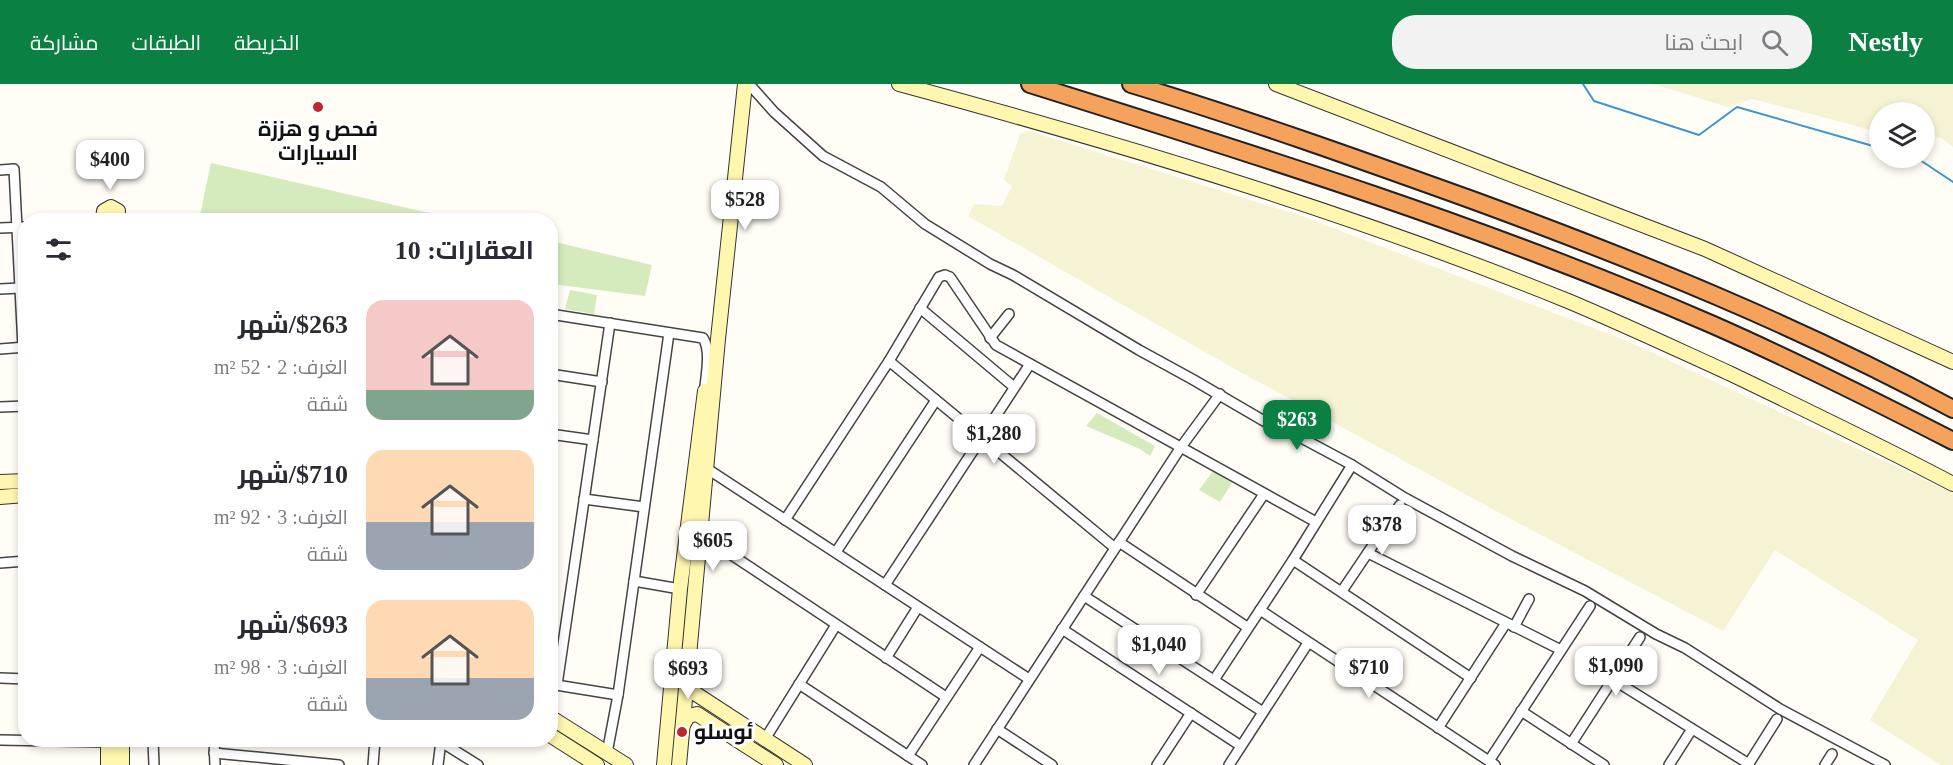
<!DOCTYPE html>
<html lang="ar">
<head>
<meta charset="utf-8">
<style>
	:root { --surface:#fff; --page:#f2f2f3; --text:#2b2b33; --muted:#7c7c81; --accent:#0b8043 }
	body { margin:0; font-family:"Times New Roman",Cairo,serif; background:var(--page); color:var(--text); direction:rtl; height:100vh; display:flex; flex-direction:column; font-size:22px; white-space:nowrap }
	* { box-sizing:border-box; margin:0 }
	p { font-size:20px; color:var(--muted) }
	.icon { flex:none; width:33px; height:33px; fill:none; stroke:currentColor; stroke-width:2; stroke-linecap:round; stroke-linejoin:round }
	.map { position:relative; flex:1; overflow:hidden; direction:ltr }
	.details { position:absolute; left:18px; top:129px; width:540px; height:534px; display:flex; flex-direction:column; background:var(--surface); border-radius:24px; box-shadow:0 3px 9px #0003; direction:rtl }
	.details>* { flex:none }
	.tools { position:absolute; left:1869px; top:18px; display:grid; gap:12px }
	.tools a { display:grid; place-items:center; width:66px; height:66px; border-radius:50%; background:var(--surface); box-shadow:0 3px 9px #0003; font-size:30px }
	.price { position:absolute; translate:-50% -51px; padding:0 14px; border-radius:12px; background:#fff; color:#222; font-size:20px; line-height:39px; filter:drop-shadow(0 2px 3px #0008) }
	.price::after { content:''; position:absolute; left:50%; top:36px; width:18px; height:14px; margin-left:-9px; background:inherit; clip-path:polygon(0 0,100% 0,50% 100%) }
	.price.current { background:var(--accent); color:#fff }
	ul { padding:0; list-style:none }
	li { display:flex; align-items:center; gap:18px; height:150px; padding:0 24px }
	li span { display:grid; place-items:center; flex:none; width:168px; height:120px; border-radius:18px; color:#555 }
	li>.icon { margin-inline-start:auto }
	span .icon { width:72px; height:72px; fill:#fffc; stroke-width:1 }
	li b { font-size:26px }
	h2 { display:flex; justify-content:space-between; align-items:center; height:72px; padding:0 24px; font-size:26px }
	header { display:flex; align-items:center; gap:36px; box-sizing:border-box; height:84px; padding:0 30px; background:var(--accent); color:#fff }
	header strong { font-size:28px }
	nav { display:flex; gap:33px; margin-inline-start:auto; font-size:21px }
	.search { width:420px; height:54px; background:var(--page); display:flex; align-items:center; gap:15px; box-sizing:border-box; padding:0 21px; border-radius:24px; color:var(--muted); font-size:22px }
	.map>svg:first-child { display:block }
	.farmland { fill:#f6f3d4 }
	.green { fill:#d5ebbd }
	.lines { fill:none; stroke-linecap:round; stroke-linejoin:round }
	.stream { stroke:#3f96cf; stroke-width:2 }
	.street-casing { stroke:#444; stroke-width:12 }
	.secondary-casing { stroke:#333; stroke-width:16 }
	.highway-casing { stroke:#222; stroke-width:20 }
	.street { stroke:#fff; stroke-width:9 }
	.secondary { stroke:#fff6b0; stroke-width:14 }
	.highway { stroke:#f5a25d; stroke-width:16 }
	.poi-dot { fill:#c4262e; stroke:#fff; stroke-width:2 }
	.labels { text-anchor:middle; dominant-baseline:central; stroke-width:6; stroke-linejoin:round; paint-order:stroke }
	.poi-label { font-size:21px; font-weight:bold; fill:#111; stroke:#fff }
</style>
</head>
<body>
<header>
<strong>Nestly</strong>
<div class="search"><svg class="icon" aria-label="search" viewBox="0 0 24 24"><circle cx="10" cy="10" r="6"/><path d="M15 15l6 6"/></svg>ابحث هنا</div>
<nav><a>الخريطة</a><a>الطبقات</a><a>مشاركة</a></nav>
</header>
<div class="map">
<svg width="1953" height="681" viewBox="0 0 1953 681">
	<rect width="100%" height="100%" fill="#fffdf5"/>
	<!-- farmland -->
	<g class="farmland">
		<path d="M 1653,0 L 1953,0 L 1953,63 L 1940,53 L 1925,51 L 1924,28 L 1880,28 L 1879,49 L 1850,40 L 1752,15 L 1728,23 Z"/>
		<path d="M 1029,47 L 1302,132 L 1627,257 L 1953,409 L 1953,681 L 1941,681 L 1870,636 L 1918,556 L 1775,466 L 1723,547 L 1509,434 L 1233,284 L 968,132 L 974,120 L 1002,122 L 1012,102 L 1004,96 L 1020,50 Z"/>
	</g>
	<!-- green -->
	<g class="green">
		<path d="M 211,79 L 460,136 L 199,136 Z"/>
		<path d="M 551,157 L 652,181 L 645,212 L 551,200 Z"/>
		<path d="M 570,206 L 597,211 L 594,230 L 565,225 Z"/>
		<path d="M 1097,329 L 1155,362 L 1150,372 L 1140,365 L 1086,342 Z"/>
		<path d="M 1213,387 L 1232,399 L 1220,418 L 1199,406 Z"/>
	</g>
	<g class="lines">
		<!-- stream -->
		<g class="stream">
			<path d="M 1583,0 L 1594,17 L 1699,51 L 1737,23 L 1880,64"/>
			<path d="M 1912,74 L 1920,76 L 1953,98"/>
		</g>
		<defs>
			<g id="street">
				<path d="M 749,0 L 774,28 L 823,72 L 881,103 L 925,140 L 990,180 L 1013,191 L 1139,266 L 1192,295 L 1264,337 L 1296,351 L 1352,381 L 1405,414 L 1512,472 L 1585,507 L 1656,550 L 1685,564 L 1780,625 L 1885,681"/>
				<path d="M 0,86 L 14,85 L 23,263"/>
				<path d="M 0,144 L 26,143"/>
				<path d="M 0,205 L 20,204"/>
				<path d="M 920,224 L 1014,303"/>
				<path d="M 550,230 L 703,254 C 712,268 705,295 704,312"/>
				<path d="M 990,254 L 1009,230"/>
				<path d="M 0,265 L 26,263"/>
				<path d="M 889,277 L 1115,464"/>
				<path d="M 550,290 L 602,298"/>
				<path d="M 0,323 L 26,322"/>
				<path d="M 550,350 L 593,356"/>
				<path d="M 706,384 L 1029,595"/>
				<path d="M 584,415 L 644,423"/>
				<path d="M 785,436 L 889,277 L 933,203 L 939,193 L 945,191 L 950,193 L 996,261 L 1316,438"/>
				<path d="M 700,450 L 946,613"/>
				<path d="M 1119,458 L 1247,543"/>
				<path d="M 836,468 L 936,316"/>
				<path d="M 1368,469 L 1561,566"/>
				<path d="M 1293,476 L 1471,594"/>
				<path d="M 0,479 L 26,477"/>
				<path d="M 634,497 L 680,505"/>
				<path d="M 885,501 L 1030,280"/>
				<path d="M 1342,507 L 1400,421"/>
				<path d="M 1196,511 L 1264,410"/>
				<path d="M 1084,512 L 1263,628"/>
				<path d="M 1260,526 L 1495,681"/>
				<path d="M 1514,543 L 1529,515"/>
				<path d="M 1062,545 L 1241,662"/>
				<path d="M 886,574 L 918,523"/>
				<path d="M 0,594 L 26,595"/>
				<path d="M 1612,595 L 1749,680"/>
				<path d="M 1214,596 L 1293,476 L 1352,381"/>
				<path d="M 550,600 L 618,611"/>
				<path d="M 799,600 L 922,681"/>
				<path d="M 557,601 L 610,239"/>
				<path d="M 1521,627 L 1604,681"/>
				<path d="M 1438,644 L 1506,539"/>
				<path d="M 997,645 L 1052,681"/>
				<path d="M 765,655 L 836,541"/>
				<path d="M 0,656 L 108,658"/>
				<path d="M 153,656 L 154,681"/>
				<path d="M 214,656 L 215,681"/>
				<path d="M 438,656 L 478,681"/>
				<path d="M 1571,660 L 1640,553"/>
				<path d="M 214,669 L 339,681"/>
				<path d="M 607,669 L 618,611 L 669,249"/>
				<path d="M 908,672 L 980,563"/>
				<path d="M 1489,677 L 1590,522"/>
				<path d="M 373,681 L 375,656"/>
				<path d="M 438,681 L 441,657"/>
				<path d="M 974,681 L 1181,363 L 1220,310"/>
				<path d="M 1157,681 L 1191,629"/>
				<path d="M 1229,681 L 1308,559"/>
				<path d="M 1669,681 L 1692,645"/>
				<path d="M 1748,681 L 1777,635"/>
				<path d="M 1825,681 L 1832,670"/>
			</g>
			<g id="secondary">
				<path d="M 899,0 C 1125,61 1351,129 1568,217 C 1623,240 1676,265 1729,289 C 1804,325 1879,361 1953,400"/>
				<path d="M 1276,0 L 1705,165 L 1953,278"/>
				<path d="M 103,136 L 104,127 L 111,123 L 118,127 L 118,136"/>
				<path d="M 0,398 L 26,397"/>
				<path d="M 0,413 L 26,411"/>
				<path d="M 687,596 L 690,604 L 696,610 L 805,681"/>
				<path d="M 550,633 L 626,681"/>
				<path d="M 683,641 L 688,632 L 697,630 L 776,681"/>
				<path d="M 550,651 L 597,681"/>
				<path d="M 108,656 L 108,681"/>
				<path d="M 122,656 L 122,681"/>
				<path d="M 664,681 L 680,505 L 705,307"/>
				<path d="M 679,681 L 718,255 L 745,0"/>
			</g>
			<g id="highway">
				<path d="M 1030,0 C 1260,72 1490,144 1711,240 C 1793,276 1873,316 1953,357"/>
				<path d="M 1131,0 C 1247,35 1361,76 1475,117 C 1638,177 1799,242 1953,325"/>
			</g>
		</defs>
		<!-- street casing -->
		<use href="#street" class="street-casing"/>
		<!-- secondary casing -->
		<use href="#secondary" class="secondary-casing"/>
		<!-- highway casing -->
		<use href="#highway" class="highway-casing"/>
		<!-- street -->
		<use href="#street" class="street"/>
		<!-- secondary -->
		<use href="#secondary" class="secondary"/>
		<!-- highway -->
		<use href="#highway" class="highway"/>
	</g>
	<!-- markers -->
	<g class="poi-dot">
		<circle cx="318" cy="23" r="6"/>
		<circle cx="682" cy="648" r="6"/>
	</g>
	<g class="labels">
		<!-- poi labels -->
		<g class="poi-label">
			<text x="318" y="45">فحص و هززة<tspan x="318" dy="24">السيارات</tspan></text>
			<text x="694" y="648" text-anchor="start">ئوسلو</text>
		</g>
	</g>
</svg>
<div class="tools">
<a><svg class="icon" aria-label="layers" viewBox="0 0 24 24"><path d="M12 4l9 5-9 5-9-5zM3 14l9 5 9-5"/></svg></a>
</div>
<b class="price" style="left:110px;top:107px">$400</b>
<b class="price" style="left:745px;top:147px">$528</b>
<b class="price current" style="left:1297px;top:367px">$263</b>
<b class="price" style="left:994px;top:381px">$1,280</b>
<b class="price" style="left:1382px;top:472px">$378</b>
<b class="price" style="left:713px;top:488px">$605</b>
<b class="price" style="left:1159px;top:592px">$1,040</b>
<b class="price" style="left:1616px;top:613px">$1,090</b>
<b class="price" style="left:1369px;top:615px">$710</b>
<b class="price" style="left:688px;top:616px">$693</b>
<section class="details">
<h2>العقارات: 10<svg class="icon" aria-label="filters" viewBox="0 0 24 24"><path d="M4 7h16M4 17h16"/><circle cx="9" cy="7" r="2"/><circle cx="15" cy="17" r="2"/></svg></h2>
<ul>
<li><span style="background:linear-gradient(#f6c9c9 75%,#7fa58c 0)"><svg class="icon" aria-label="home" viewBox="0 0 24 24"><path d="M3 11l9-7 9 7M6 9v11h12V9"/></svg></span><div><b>$263/شهر</b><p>الغرف: 2 · 52 m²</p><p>شقة</p></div></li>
<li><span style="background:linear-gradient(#ffd9b3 60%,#9aa5b1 0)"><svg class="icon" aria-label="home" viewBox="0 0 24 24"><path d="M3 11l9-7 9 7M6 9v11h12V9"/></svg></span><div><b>$710/شهر</b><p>الغرف: 3 · 92 m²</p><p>شقة</p></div></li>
<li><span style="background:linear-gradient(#ffd9b3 65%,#9aa5b1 0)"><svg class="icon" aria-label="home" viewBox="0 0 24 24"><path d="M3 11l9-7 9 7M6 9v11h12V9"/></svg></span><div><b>$693/شهر</b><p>الغرف: 3 · 98 m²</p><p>شقة</p></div></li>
</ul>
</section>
</div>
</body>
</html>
